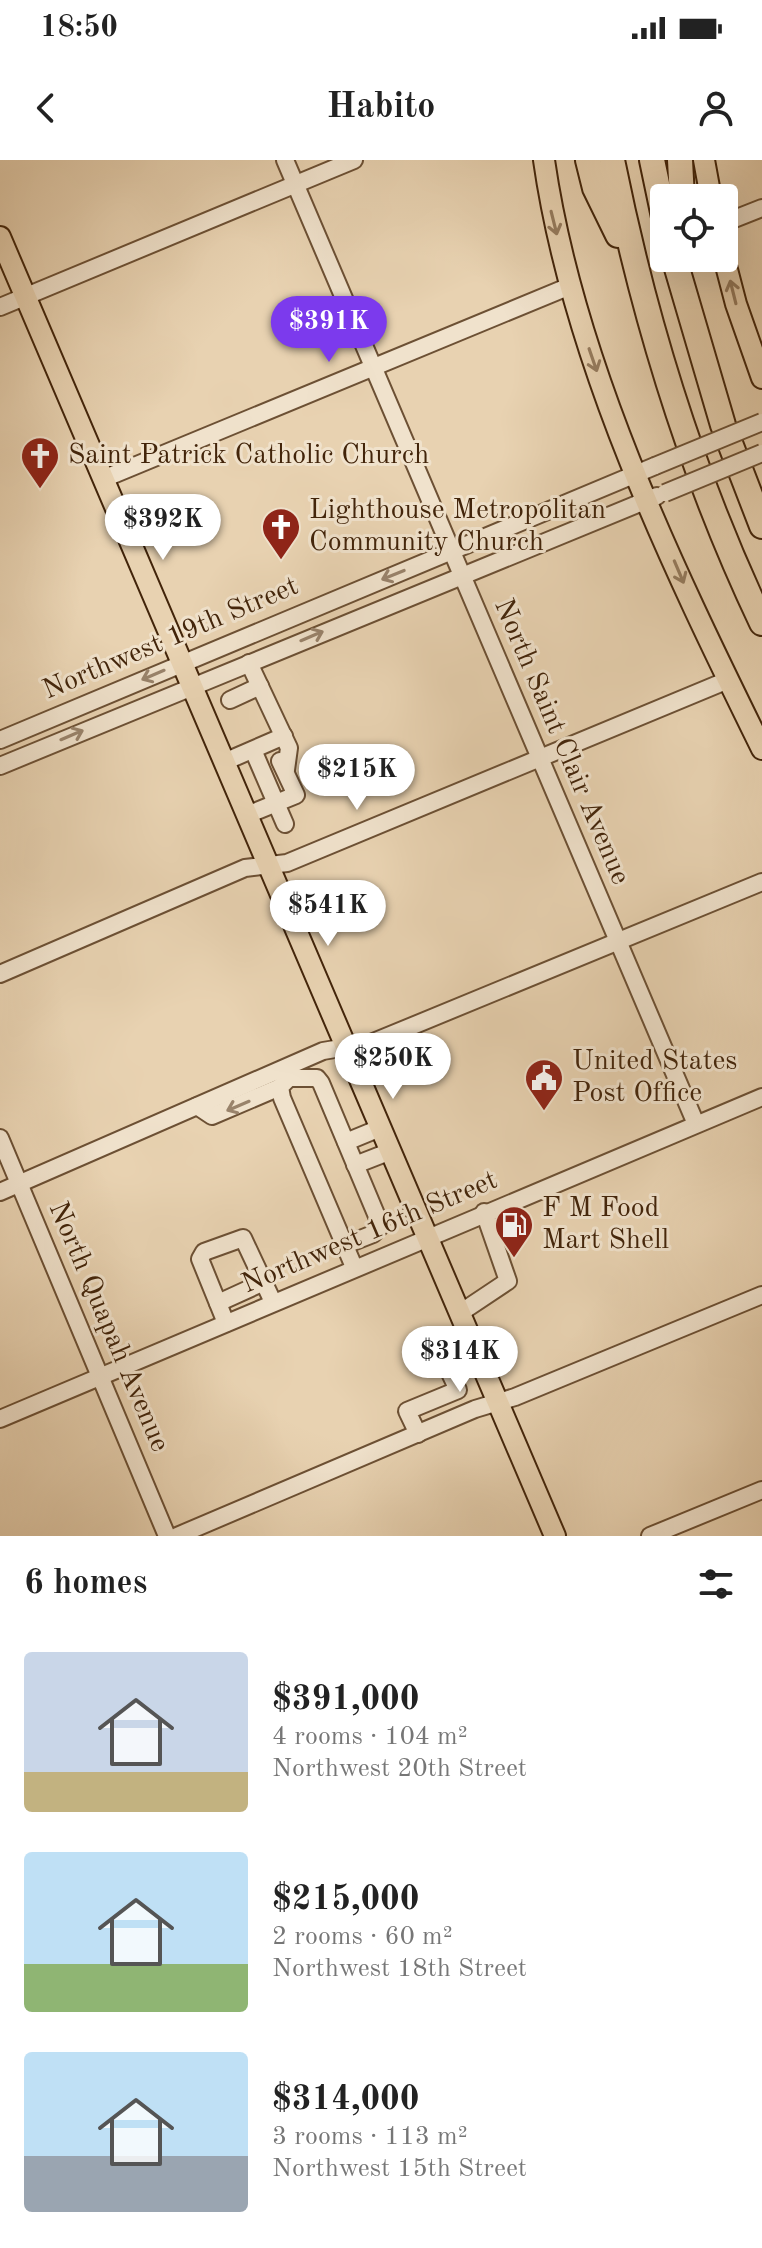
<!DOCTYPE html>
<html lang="en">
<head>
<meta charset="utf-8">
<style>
	:root { --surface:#fff; --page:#f2f2f2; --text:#222; --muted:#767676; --accent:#7c3aed }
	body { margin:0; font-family:"Old Standard TT",serif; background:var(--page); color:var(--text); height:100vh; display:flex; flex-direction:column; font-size:30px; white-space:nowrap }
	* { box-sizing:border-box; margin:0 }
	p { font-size:26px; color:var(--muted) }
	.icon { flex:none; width:44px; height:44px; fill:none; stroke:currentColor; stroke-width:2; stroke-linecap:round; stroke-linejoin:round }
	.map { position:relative; height:1376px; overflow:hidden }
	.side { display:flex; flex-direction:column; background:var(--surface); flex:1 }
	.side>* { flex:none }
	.tools { position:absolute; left:650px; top:24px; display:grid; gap:16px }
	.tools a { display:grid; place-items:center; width:88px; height:88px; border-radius:8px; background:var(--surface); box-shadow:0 8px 32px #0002; font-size:40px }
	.price { position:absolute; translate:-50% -68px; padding:0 18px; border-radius:28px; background:#fff; color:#222; font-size:26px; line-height:52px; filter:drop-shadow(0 2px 4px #0008) }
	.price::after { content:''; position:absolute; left:50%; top:48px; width:24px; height:18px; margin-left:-12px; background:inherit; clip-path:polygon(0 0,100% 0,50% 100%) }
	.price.current { background:var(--accent); color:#fff }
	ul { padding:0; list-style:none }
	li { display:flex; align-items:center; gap:24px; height:200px; padding:0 24px }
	li span { display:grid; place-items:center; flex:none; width:224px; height:160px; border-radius:8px; color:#555 }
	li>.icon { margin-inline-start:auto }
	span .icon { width:96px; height:96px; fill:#fffc; stroke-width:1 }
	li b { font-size:34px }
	h2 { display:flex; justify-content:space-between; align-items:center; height:96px; padding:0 24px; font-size:34px }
	.status { display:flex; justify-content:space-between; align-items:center; height:56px; padding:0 40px; background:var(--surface); direction:ltr }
	.status svg { height:22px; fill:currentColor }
	header { display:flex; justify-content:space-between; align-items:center; height:104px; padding:0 24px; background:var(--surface); font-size:36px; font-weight:700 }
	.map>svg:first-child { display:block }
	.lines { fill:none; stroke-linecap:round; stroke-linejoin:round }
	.minor-casing { stroke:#6c5034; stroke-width:20 }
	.major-casing { stroke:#42240a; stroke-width:24 }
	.highway-casing { stroke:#42240a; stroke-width:28 }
	.minor { stroke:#f0e2cc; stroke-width:16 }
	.major { stroke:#e8d2b1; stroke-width:20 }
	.highway { stroke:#e8d2b1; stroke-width:24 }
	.minor-bridge-casing { stroke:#6c5034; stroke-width:20; stroke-linecap:butt }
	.minor-bridge { stroke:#f0e2cc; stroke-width:16 }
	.oneway { stroke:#957b5e }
	.oneway2 { stroke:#99836b }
	.labels { text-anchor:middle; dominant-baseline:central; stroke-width:6; stroke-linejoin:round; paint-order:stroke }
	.poi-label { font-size:28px; fill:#42240a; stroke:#f0e2cc; text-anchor:start }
	.street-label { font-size:28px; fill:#42240a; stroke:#f0e2cc }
</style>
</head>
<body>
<div class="status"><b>18:50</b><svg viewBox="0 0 49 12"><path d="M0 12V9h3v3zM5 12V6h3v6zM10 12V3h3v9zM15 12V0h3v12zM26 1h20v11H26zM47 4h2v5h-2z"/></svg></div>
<header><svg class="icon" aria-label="back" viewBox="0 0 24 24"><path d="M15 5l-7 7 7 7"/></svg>Habito<svg class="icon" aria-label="person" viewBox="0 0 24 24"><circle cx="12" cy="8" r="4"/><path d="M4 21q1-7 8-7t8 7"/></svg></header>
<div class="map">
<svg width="762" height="1376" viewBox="0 0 762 1376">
	<rect width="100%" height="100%" fill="#e8d2b1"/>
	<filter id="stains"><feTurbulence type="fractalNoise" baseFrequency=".0025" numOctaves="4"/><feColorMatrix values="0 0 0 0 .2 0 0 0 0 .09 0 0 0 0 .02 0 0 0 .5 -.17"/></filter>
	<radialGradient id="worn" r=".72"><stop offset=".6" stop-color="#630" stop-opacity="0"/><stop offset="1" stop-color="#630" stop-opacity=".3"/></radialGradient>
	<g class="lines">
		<defs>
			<g id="minor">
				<path d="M 285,0 L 696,964"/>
				<path d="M 724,63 L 762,48"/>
				<path d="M 0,147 L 354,0"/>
				<path d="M 103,319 L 570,126"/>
				<path d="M 249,503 L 289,588 L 286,610"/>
				<path d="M 230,540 L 260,526"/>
				<path d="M 0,580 L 655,306"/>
				<path d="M 253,590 L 285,664"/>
				<path d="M 224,602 L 284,576"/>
				<path d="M 0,606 L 657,336"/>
				<path d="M 247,655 L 296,635 L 280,601"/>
				<path d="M 0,814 L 245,708 L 287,703 L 728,520"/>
				<path d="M 288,908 L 289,918 L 280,927 L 282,938 L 354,1107"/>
				<path d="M 289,918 L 317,918 L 321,923 L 381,1066 L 373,1074 L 345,1085"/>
				<path d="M 197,946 L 212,956 L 280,927"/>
				<path d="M 0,978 L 167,1376"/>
				<path d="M 346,982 L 380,968"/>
				<path d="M 355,1005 L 391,991"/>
				<path d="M 0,1032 L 323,891 L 371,883 L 762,722"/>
				<path d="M 218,1143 L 264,1122"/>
				<path d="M 460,1153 L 508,1121 L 484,1052"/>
				<path d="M 226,1163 L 200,1099 L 204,1092 L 243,1078 L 273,1142"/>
				<path d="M 0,1259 L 762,937"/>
				<path d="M 418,1274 L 407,1251 L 458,1230 L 441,1194 L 471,1180"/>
				<path d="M 177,1376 L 475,1249 L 515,1237 L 762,1135"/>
				<path d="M 650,1376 L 762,1330"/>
			</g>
			<g id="major">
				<path d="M 544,0 C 573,202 672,406 762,589"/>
				<path d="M 704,0 L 711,38"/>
				<path d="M 0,77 L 555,1376"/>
				<path d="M 724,98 L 736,144 L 762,218"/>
			</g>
			<g id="highway">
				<path d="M 588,0 L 595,28 L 618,75"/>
				<path d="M 612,0 C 644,159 692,316 762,463"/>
				<path d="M 652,0 L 664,57"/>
				<path d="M 680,0 L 682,38"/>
				<path d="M 674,98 L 723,265 L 762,366"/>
			</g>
		</defs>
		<!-- minor casing -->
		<use href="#minor" class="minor-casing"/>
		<!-- major casing -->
		<use href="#major" class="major-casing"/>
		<!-- highway casing -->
		<use href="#highway" class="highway-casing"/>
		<!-- minor -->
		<use href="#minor" class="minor"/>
		<!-- major -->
		<use href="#major" class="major"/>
		<!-- highway -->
		<use href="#highway" class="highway"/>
		<defs>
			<g id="minor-bridge">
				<path d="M 655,306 L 762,262"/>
				<path d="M 665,333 L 762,293"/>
			</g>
		</defs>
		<!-- minor-bridge casing -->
		<use href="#minor-bridge" class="minor-bridge-casing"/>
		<!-- minor-bridge -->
		<use href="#minor-bridge" class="minor-bridge"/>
	</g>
	<!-- one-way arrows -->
	<defs><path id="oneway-shaft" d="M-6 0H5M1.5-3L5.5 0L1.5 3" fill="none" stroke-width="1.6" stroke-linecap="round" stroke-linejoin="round" transform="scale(2)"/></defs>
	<g class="oneway">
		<use href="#oneway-shaft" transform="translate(554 63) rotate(76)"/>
		<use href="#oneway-shaft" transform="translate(733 132) rotate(-104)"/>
		<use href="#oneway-shaft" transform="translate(593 200) rotate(71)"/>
		<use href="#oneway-shaft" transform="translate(679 412) rotate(67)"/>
	</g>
	<g class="oneway2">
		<use href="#oneway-shaft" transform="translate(393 415) rotate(158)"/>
		<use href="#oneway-shaft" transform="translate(312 476) rotate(-23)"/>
		<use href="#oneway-shaft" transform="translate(153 515) rotate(157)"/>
		<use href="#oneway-shaft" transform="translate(72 575) rotate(-23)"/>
		<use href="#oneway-shaft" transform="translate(238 946) rotate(157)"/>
	</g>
	<!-- icons -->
	<defs>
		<symbol id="church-pin" viewBox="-11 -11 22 30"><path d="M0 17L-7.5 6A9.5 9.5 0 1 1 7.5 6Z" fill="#8f2418" stroke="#f0e2cc"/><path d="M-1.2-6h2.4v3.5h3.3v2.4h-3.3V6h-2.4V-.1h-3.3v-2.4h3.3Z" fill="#fff"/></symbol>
		<symbol id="civic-pin" viewBox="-11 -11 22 30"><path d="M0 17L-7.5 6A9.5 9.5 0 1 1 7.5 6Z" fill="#8f2418" stroke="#f0e2cc"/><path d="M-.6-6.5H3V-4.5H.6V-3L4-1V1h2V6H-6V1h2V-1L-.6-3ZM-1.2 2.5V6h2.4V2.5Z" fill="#fff"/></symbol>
		<symbol id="fuel-pin" viewBox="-11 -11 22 30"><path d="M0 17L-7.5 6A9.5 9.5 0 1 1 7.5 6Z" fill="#8f2418" stroke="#f0e2cc"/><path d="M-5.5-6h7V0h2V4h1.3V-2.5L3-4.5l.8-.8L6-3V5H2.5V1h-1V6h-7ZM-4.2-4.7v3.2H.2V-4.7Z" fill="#fff"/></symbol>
	</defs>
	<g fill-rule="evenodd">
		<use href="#church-pin" x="18" y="274" width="44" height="60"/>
		<use href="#church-pin" x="259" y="345" width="44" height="60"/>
		<use href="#civic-pin" x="522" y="896" width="44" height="60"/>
		<use href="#fuel-pin" x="492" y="1043" width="44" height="60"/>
	</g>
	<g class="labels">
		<!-- poi labels -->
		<g class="poi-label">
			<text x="68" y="296">Saint Patrick Catholic Church</text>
			<text x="309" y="351">Lighthouse Metropolitan<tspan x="309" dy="32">Community Church</tspan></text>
			<text x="572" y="902">United States<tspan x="572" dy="32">Post Office</tspan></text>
			<text x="542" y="1049">F M Food<tspan x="542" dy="32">Mart Shell</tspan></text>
		</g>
		<!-- street labels -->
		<g class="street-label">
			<text transform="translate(171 479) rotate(-23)">Northwest 19th Street</text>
			<text transform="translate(561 582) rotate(67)">North Saint Clair Avenue</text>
			<text transform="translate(370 1073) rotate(-23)">Northwest 16th Street</text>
			<text transform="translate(108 1167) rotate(67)">North Quapah Avenue</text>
		</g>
	</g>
	<rect width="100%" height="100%" filter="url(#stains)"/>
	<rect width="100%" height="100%" fill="url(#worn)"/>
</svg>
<div class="tools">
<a><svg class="icon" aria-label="locate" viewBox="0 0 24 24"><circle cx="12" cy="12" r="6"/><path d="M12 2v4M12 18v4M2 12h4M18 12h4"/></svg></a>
</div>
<b class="price current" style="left:329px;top:204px">$391K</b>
<b class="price" style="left:163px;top:402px">$392K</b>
<b class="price" style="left:357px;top:652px">$215K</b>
<b class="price" style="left:328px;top:788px">$541K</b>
<b class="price" style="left:393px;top:941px">$250K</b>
<b class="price" style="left:460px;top:1234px">$314K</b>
</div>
<section class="side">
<h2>6 homes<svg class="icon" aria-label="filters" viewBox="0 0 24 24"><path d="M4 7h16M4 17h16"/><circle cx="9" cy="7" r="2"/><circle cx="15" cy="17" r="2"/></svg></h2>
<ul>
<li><span style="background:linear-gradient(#c9d6e8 75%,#c2b280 0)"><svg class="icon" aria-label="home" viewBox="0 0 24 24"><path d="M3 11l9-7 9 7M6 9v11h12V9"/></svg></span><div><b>$391,000</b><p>4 rooms · 104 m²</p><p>Northwest 20th Street</p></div></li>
<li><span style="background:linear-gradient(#bfe0f5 70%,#8fb573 0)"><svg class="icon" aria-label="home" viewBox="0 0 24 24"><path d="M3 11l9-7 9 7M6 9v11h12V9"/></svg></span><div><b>$215,000</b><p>2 rooms · 60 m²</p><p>Northwest 18th Street</p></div></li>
<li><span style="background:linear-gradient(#bfe0f5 65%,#9aa5b1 0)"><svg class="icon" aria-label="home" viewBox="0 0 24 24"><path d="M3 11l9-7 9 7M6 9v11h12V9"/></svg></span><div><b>$314,000</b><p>3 rooms · 113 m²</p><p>Northwest 15th Street</p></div></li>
</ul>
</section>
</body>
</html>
